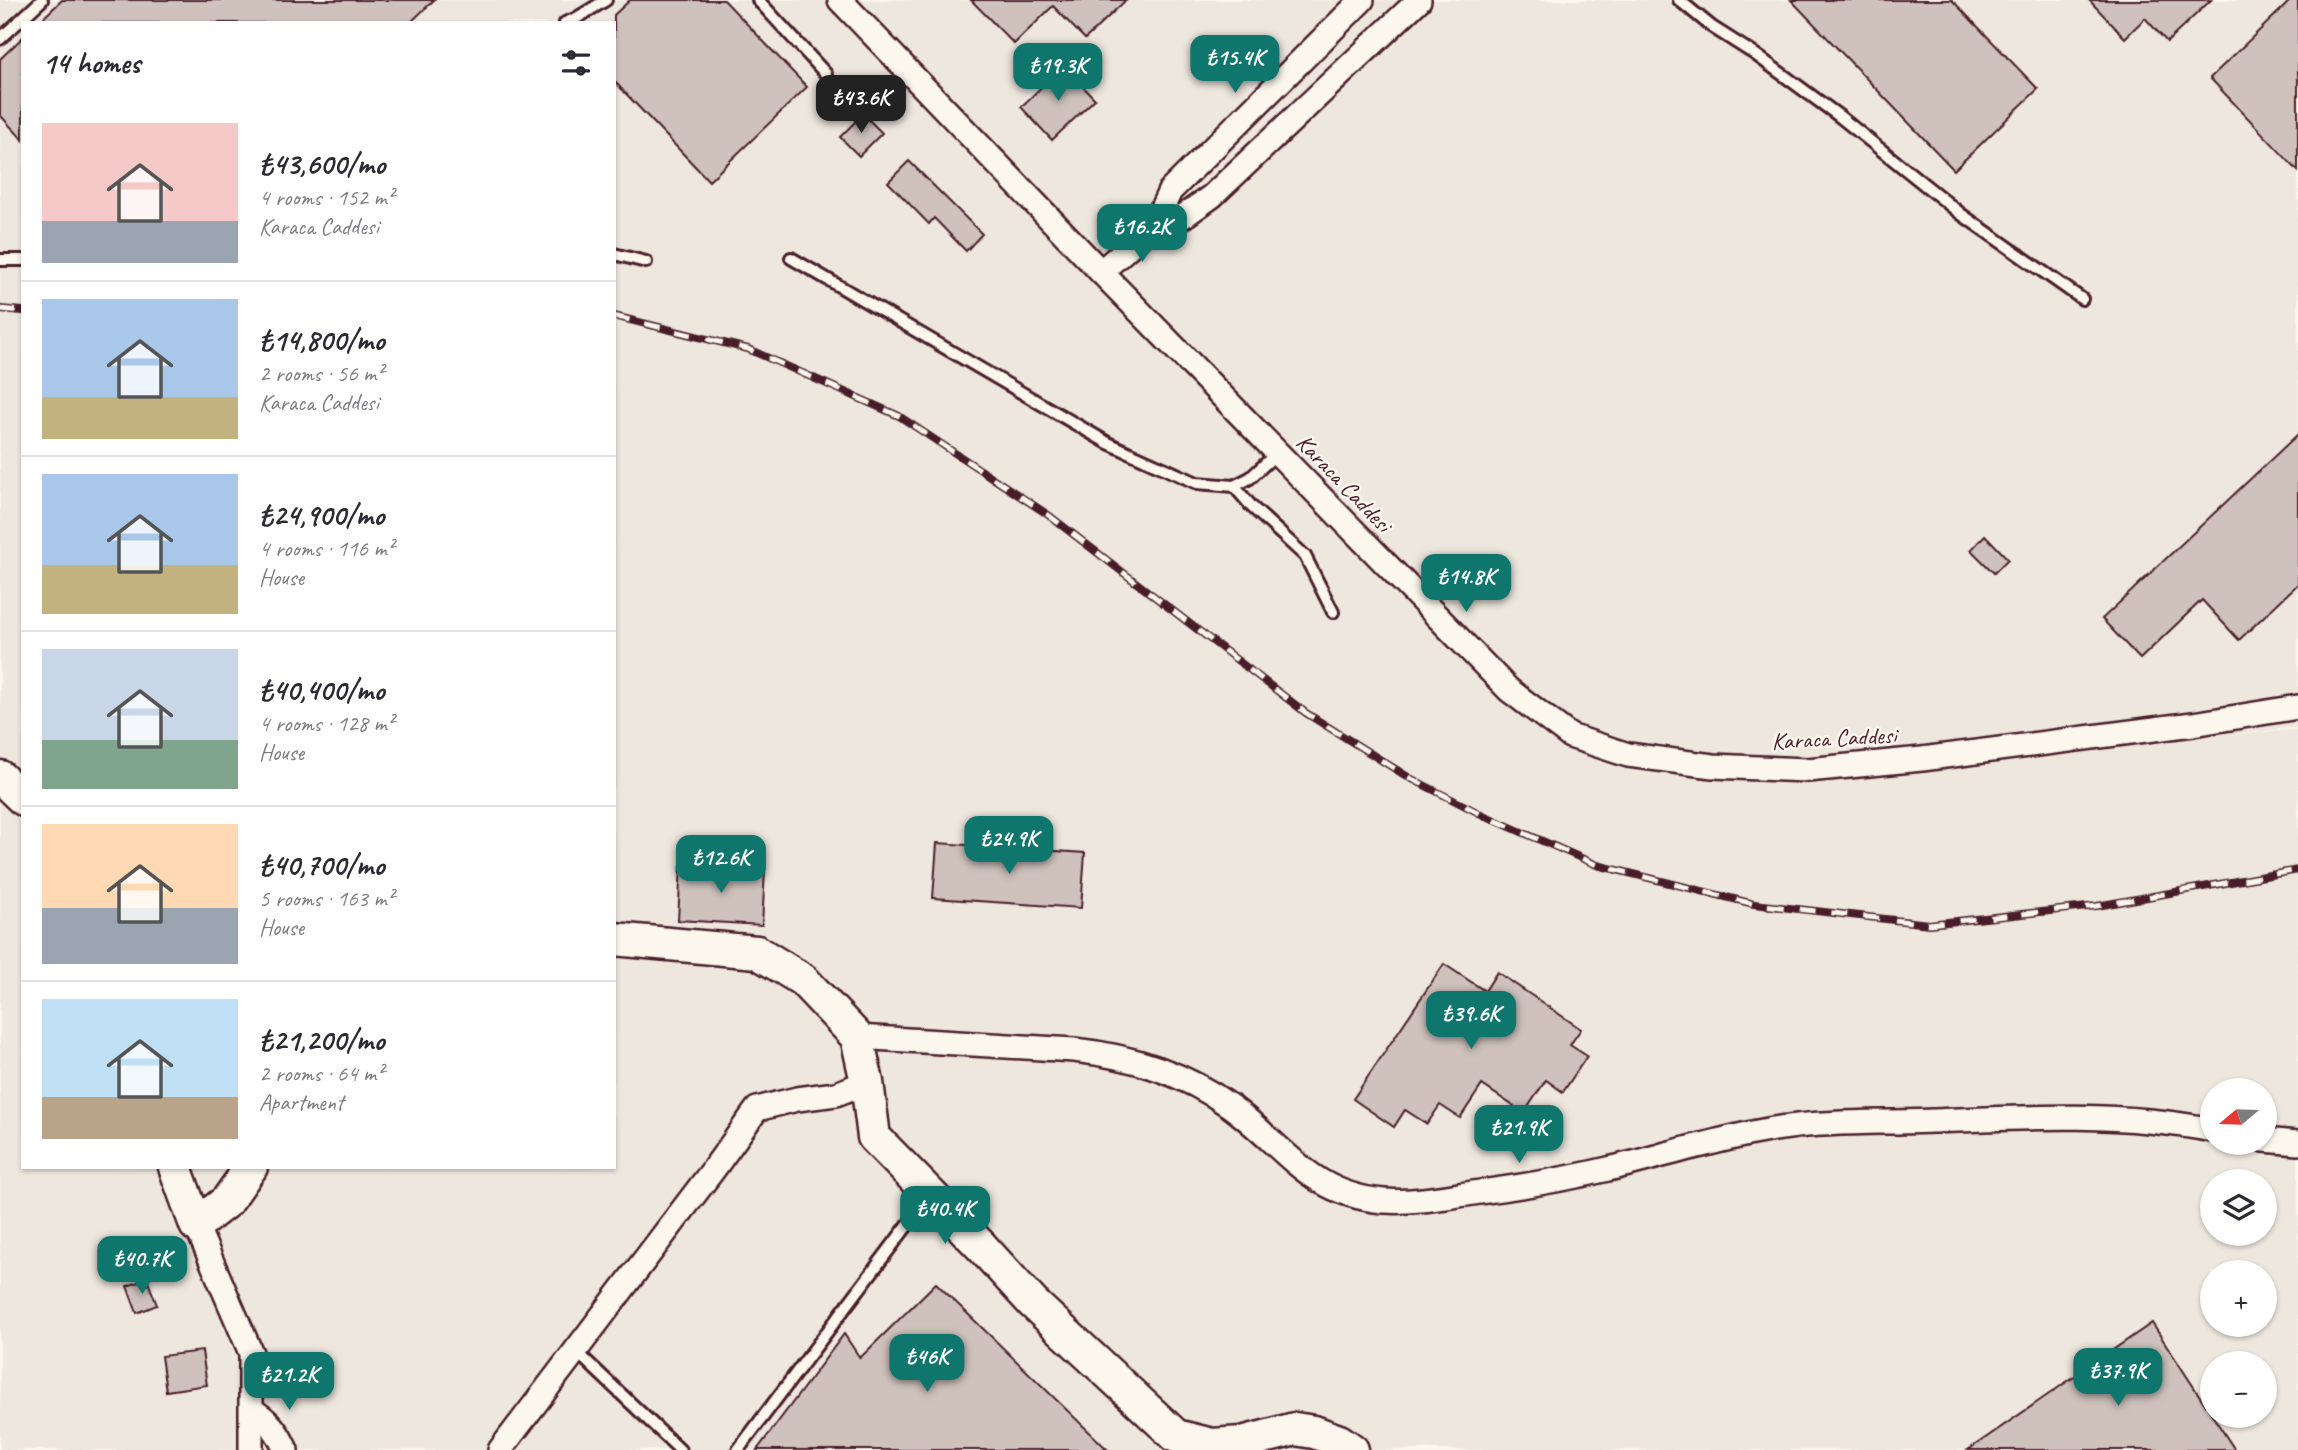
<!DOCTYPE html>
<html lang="en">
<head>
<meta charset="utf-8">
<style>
	:root { --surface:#fff; --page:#f7f7f7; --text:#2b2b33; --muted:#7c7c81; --line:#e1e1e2; --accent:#0f766e }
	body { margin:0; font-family:Caveat,sans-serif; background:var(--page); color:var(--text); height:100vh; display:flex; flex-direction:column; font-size:26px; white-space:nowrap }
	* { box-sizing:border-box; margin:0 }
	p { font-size:23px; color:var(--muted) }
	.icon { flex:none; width:38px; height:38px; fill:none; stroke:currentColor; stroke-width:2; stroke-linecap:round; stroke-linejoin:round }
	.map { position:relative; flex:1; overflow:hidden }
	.sheet { position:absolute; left:21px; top:21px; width:595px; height:1148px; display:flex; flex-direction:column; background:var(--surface); border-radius:0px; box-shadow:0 2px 5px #0004 }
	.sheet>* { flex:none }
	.needle { width:46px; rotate:251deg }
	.tools { position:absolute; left:2200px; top:1078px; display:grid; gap:14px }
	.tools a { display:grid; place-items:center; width:77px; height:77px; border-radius:50%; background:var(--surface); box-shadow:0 2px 5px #0004; font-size:35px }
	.price { position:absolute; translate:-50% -60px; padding:0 16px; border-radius:14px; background:var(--accent); color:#fff; font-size:23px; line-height:46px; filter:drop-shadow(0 2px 4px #0008) }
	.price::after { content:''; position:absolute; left:50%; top:42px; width:21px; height:16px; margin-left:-10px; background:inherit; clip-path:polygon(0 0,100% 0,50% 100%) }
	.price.active { background:#222; color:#fff }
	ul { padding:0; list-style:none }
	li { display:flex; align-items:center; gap:21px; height:175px; padding:0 21px }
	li+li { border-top:2px solid var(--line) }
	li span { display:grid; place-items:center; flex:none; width:196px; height:140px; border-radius:0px; color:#555 }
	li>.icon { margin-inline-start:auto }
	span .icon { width:84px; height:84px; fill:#fffc; stroke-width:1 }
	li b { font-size:30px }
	h2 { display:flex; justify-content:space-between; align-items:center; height:84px; padding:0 21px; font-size:30px }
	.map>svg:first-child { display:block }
	.built { fill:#eee7de; fill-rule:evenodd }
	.building { fill:#cfc2bc; stroke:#4a1f2b; stroke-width:2 }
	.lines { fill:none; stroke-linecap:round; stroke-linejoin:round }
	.lane-casing { stroke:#4a1f2b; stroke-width:16 }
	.street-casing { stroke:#4a1f2b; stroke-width:28 }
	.secondary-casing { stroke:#4a1f2b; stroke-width:37 }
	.lane { stroke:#fbf7ec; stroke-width:10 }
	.street { stroke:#fbf7ec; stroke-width:23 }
	.secondary { stroke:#fbf7ec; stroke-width:32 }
	.rail-casing { stroke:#4a1f2b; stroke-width:8 }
	.rail { stroke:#fbf7ec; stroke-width:5; stroke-dasharray:16; stroke-linecap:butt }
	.labels { text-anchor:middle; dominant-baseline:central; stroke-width:5; stroke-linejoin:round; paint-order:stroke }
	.street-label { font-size:24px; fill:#4a1f2b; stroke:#fbf7ec }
</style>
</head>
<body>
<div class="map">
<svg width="2298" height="1450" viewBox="0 0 2298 1450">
	<rect width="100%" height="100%" fill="#fbf7ec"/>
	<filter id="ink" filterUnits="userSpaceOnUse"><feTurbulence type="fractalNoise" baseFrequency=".0143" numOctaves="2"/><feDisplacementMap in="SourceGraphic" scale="14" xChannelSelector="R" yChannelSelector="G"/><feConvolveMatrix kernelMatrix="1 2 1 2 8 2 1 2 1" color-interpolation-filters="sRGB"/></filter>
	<g filter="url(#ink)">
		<!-- built -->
		<path class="built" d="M 0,0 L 2298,0 L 2298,727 L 2235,735 L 2298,729 L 2298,1450 L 0,1450 ZM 23,23 L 614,23 L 614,1167 L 23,1167 ZM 2212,1090 L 2264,1090 L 2264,1143 L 2212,1143 ZM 2212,1181 L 2264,1181 L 2264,1234 L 2212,1234 ZM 2212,1272 L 2264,1272 L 2264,1325 L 2212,1325 ZM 2212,1363 L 2264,1363 L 2264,1416 L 2212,1416 Z"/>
		<!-- building -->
		<g class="building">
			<path d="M 62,0 L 434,0 L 410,23 L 38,23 Z"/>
			<path d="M 630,0 L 724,0 L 807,87 L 709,181 L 614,81 L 614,15 Z"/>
			<path d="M 971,0 L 1126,0 L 1085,39 L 1053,6 L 1014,44 Z"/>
			<path d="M 1791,0 L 1952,0 L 2038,89 L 1954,170 Z"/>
			<path d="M 2089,0 L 2211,0 L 2167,42 L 2145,18 L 2125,38 Z"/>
			<path d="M 2291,0 L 2298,0 L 2298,171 L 2210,78 Z"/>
			<path d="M 23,37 L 23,140 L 0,115 L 0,59 Z"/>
			<path d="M 1063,66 L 1095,99 L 1052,140 L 1021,107 Z"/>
			<path d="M 863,114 L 882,133 L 859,156 L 840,137 Z"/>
			<path d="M 909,161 L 982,234 L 966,251 L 934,218 L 929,224 L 888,182 Z"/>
			<path d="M 2298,434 L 2298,584 L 2239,640 L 2202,600 L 2140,659 L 2102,619 Z"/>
			<path d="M 1985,535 L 2008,559 L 1994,573 L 1971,550 Z"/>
			<path d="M 937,843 L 1085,853 L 1081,908 L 933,898 Z"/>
			<path d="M 681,865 L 765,870 L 762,925 L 678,920 Z"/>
			<path d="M 1444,964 L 1485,991 L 1497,972 L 1581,1029 L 1570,1045 L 1587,1056 L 1563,1092 L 1546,1080 L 1524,1113 L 1482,1085 L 1460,1118 L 1440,1105 L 1427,1124 L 1405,1110 L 1394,1127 L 1353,1099 Z"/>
			<path d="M 147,1279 L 157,1305 L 137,1313 L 127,1286 Z"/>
			<path d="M 936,1283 L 1108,1450 L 757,1450 L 844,1334 L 860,1358 Z"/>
			<path d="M 2152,1323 L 2235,1450 L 1968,1450 Z"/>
			<path d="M 202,1351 L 207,1385 L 166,1391 L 161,1356 Z"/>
		</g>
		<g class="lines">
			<defs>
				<g id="lane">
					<path d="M 758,0 L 826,74"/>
					<path d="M 1679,0 L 1712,27 L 1756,55 L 1839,116 L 1961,214 L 2082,299"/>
					<path d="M 565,23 L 575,19 L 606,0"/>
					<path d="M 0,39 L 42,0"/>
					<path d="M 614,254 L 646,262"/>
					<path d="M 791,258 L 1108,443 L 1197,483 L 1234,486 L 1250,478 L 1277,453"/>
					<path d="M 0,260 L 23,260"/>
					<path d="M 1234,486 L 1252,507 L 1305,556 L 1333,612"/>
					<path d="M 576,1351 L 680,1450"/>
					<path d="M 738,1450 L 928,1198"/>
				</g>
				<g id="street">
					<path d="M 840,0 L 1101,272 L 1509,690 L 1570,736 L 1628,755 L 1713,766 L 1807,770 L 1922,759 L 2193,724 L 2298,707"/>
					<path d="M 1155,223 L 1184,216 L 1212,196 L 1419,0"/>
					<path d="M 1101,272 L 1155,223 L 1170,191 L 1362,0"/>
					<path d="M 857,1037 L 1074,1050 C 1130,1056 1184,1073 1230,1106 C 1284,1145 1309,1195 1384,1201 C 1413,1203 1444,1197 1473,1193 C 1518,1187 1563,1180 1608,1169 C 1641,1162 1674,1151 1706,1144 C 1733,1137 1761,1130 1789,1127 C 1836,1121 1885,1123 1932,1121 C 2026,1117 2119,1112 2212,1130"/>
					<path d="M 2264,1140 L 2298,1143"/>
					<path d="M 196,1225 L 251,1353 L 251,1450"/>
					<path d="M 252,1410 C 269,1420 278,1432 286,1450"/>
					<path d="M 500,1450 L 713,1170 L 757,1109 L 797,1099 L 836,1094 L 867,1082"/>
				</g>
				<g id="secondary">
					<path d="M 0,777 L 23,799"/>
					<path d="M 614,939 L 757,952 L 803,980 L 857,1037 L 867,1082 L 874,1137 L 981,1246 L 1033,1303 L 1176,1436 L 1212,1445 L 1242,1443 L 1295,1429 L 1314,1432 L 1339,1441 L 1352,1450"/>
					<path d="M 175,1167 L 196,1225 L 227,1201 L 251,1167"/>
				</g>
			</defs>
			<!-- lane casing -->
			<use href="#lane" class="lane-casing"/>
			<!-- street casing -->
			<use href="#street" class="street-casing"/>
			<!-- secondary casing -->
			<use href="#secondary" class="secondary-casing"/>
			<!-- lane -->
			<use href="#lane" class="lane"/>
			<!-- street -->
			<use href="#street" class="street"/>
			<!-- secondary -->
			<use href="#secondary" class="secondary"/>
			<defs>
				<g id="rail">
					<path d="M 0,309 L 23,311"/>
					<path d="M 614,316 L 748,349 L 899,416 L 1047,514 L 1306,713 L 1408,777 L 1483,815 L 1597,865 L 1754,904 L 1929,924 L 2097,906 L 2298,870"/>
				</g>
			</defs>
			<!-- rail casing -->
			<use href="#rail" class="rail-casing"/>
			<!-- rail -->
			<use href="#rail" class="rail"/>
		</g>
	</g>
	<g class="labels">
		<!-- street labels -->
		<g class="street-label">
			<text transform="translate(1344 483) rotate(46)">Karaca Caddesi</text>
			<text transform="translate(1834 738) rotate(-3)">Karaca Caddesi</text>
		</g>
	</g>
</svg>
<div class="tools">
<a><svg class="needle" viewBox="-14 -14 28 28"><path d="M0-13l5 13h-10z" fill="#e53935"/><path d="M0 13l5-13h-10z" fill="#7c7c81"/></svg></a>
<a><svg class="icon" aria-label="layers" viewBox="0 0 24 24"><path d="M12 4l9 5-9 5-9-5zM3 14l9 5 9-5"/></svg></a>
<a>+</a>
<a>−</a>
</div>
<b class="price" style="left:1235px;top:95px">₺15.4K</b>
<b class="price" style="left:1058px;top:103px">₺19.3K</b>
<b class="price active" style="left:861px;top:135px">₺43.6K</b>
<b class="price" style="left:1142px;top:264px">₺16.2K</b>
<b class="price" style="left:1466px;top:614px">₺14.8K</b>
<b class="price" style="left:1009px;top:876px">₺24.9K</b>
<b class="price" style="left:721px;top:895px">₺12.6K</b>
<b class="price" style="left:1471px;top:1051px">₺39.6K</b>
<b class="price" style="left:1519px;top:1165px">₺21.9K</b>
<b class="price" style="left:945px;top:1246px">₺40.4K</b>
<b class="price" style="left:142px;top:1296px">₺40.7K</b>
<b class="price" style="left:927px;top:1394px">₺46K</b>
<b class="price" style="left:2118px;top:1408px">₺37.9K</b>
<b class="price" style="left:289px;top:1412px">₺21.2K</b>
<section class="sheet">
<h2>14 homes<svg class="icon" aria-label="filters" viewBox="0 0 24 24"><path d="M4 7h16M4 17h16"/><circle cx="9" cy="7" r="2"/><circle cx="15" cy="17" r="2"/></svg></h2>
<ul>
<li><span style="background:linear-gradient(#f6c9c9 70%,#9aa5b1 0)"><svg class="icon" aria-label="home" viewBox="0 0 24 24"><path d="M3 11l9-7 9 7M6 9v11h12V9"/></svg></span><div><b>₺43,600/mo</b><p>4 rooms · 152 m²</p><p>Karaca Caddesi</p></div></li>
<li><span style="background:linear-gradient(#a9c7e8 70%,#c2b280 0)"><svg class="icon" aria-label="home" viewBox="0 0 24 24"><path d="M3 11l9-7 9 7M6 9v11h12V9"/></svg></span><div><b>₺14,800/mo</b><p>2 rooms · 56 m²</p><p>Karaca Caddesi</p></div></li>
<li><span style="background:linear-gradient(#a9c7e8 65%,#c2b280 0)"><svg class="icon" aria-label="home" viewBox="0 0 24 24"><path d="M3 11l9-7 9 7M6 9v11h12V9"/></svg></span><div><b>₺24,900/mo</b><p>4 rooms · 116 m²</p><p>House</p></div></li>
<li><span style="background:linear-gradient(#c9d6e8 65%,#7fa58c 0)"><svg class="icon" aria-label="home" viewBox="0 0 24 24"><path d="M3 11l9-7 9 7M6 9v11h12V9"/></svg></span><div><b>₺40,400/mo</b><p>4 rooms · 128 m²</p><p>House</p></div></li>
<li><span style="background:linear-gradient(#ffd9b3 60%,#9aa5b1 0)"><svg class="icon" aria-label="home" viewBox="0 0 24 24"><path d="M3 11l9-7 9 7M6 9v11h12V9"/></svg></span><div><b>₺40,700/mo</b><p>5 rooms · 163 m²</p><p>House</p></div></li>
<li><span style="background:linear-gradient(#bfe0f5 70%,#b9a48a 0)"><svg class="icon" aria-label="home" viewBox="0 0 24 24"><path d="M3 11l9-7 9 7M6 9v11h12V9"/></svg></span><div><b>₺21,200/mo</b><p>2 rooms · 64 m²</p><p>Apartment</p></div></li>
</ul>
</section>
</div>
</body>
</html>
